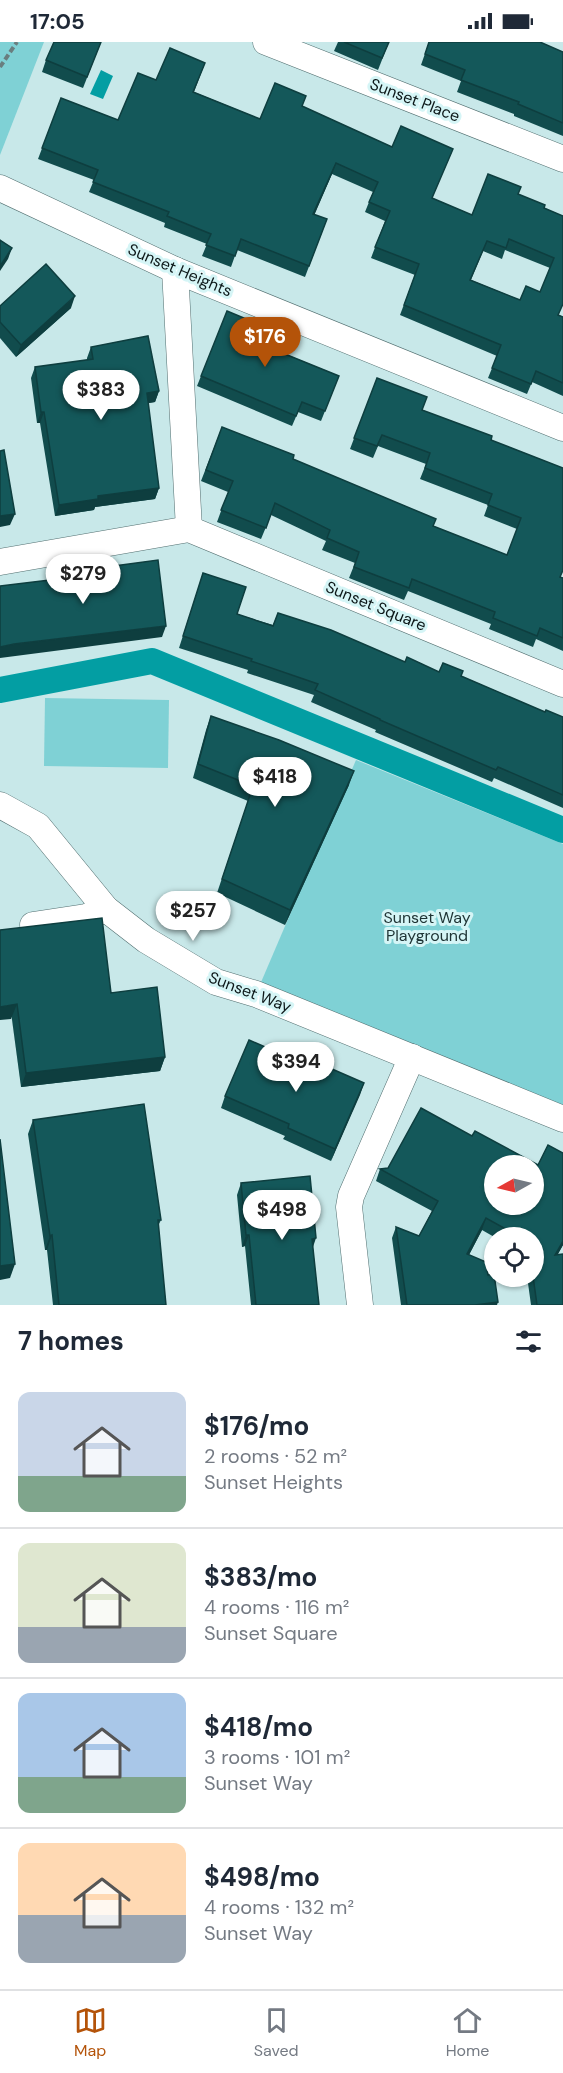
<!DOCTYPE html>
<html lang="en">
<head>
<meta charset="utf-8">
<style>
	:root { --surface:#fff; --page:#f2f2f3; --text:#1f2937; --muted:#747a83; --line:#e0e1e3; --accent:#b45309 }
	body { margin:0; font-family:"DM Sans",sans-serif; background:var(--page); color:var(--text); height:100vh; display:flex; flex-direction:column; font-size:22px; white-space:nowrap }
	* { box-sizing:border-box; margin:0 }
	p { font-size:20px; color:var(--muted) }
	.icon { flex:none; width:33px; height:33px; fill:none; stroke:currentColor; stroke-width:2; stroke-linecap:round; stroke-linejoin:round }
	.map { position:relative; height:1263px; overflow:hidden }
	.details { display:flex; flex-direction:column; background:var(--surface); flex:1 }
	.details>* { flex:none }
	.needle { width:39px; rotate:262deg }
	.fabs { position:absolute; left:484px; top:1113px; display:grid; gap:12px }
	.fabs a { display:grid; place-items:center; width:60px; height:60px; border-radius:50%; background:var(--surface); box-shadow:0 2px 4px #0004; font-size:30px }
	.price { position:absolute; translate:-50% -51px; padding:0 14px; border-radius:21px; background:#fff; color:#222; font-size:20px; line-height:39px; filter:drop-shadow(0 2px 3px #0008) }
	.price::after { content:''; position:absolute; left:50%; top:36px; width:18px; height:14px; margin-left:-9px; background:inherit; clip-path:polygon(0 0,100% 0,50% 100%) }
	.price.active { background:var(--accent); color:#fff }
	ul { padding:0; list-style:none }
	li { display:flex; align-items:center; gap:18px; height:150px; padding:0 18px }
	li+li { border-top:2px solid var(--line) }
	li span { display:grid; place-items:center; flex:none; width:168px; height:120px; border-radius:12px; color:#555 }
	li>.icon { margin-inline-start:auto }
	span .icon { width:72px; height:72px; fill:#fffc; stroke-width:1 }
	li b { font-size:26px }
	h2 { display:flex; justify-content:space-between; align-items:center; height:72px; padding:0 18px; font-size:26px }
	.status { display:flex; justify-content:space-between; align-items:center; height:42px; padding:0 30px; background:var(--surface); direction:ltr }
	.status svg { height:16px; fill:currentColor }
	.dock { display:flex; justify-content:space-around; align-items:center; height:84px; border-top:2px solid var(--line); background:var(--surface); font-size:16px; color:var(--muted) }
	.dock a { display:grid; justify-items:center; gap:3px }
	.dock .active { color:var(--accent) }
	.map>svg:first-child { display:block }
	.green { fill:#7fd1d5 }
	.water { fill:#039ea3 }
	.lines { fill:none; stroke-linecap:round; stroke-linejoin:round }
	.canal { stroke:#039ea3; stroke-width:26 }
	.street-casing { stroke:#526f70; stroke-width:27 }
	.path { stroke:#697e7f; stroke-width:4; stroke-dasharray:6 3; stroke-linecap:butt }
	.street { stroke:#fff; stroke-width:26 }
	.wall { fill:#114c4d; fill-rule:evenodd }
	.shaded-wall { fill:#0e3e3f }
	.building { fill:#14585a; stroke:#0e3e3f; stroke-width:1.5; fill-rule:evenodd }
	.labels { text-anchor:middle; dominant-baseline:central; stroke-width:6; stroke-linejoin:round; paint-order:stroke }
	.street-label { font-size:16px; fill:#0c1718; stroke:#d5f5f6 }
	.park-label { font-size:16px; fill:#1d3233; stroke:#d5f5f6 }
</style>
</head>
<body>
<div class="status"><b>17:05</b><svg viewBox="0 0 49 12"><path d="M0 12V9h3v3zM5 12V6h3v6zM10 12V3h3v9zM15 12V0h3v12zM26 1h20v11H26zM47 4h2v5h-2z"/></svg></div>
<div class="map">
<svg width="563" height="1263" viewBox="0 0 563 1263">
	<rect width="100%" height="100%" fill="#c8e8e9"/>
	<!-- green -->
	<g class="green">
		<path d="M 0,0 L 44,0 L 0,113 Z"/>
		<path d="M 45,656 L 169,658 L 168,726 L 44,724 Z"/>
		<path d="M 356,718 L 563,802 L 563,1077 L 256,952 Z"/>
	</g>
	<!-- water -->
	<path class="water" d="M 101,28 L 113,34 L 103,57 L 90,52 Z"/>
	<g class="lines">
		<!-- canal -->
		<path class="canal" d="M 0,648 L 152,619 L 563,788"/>
		<defs>
			<g id="street">
				<path d="M 266,0 L 563,117"/>
				<path d="M 0,146 L 175,228 L 563,386"/>
				<path d="M 175,228 L 189,487"/>
				<path d="M 0,520 L 189,487 L 563,642"/>
				<path d="M 0,763 L 38,784 L 106,867 L 146,898 L 216,940 L 256,952 L 563,1077"/>
				<path d="M 33,883 L 86,875 L 106,867"/>
				<path d="M 360,1263 L 349,1165 L 351,1154 L 412,1015"/>
			</g>
		</defs>
		<!-- street casing -->
		<use href="#street" class="street-casing"/>
		<!-- path -->
		<path class="path" d="M 0,25 L 17,0"/>
		<!-- street -->
		<use href="#street" class="street"/>
	</g>
	<!-- wall -->
	<g class="wall">
		<path d="M 101,0 L 83,46 L 42,30 L 46,18 Z"/>
		<path d="M 338,0 L 389,0 L 378,28 L 334,9 Z"/>
		<path d="M 429,0 L 563,10 L 563,94 L 514,74 L 514,72 L 457,50 L 461,39 L 421,23 Z"/>
		<path d="M 205,21 L 194,50 L 260,77 L 302,64 L 392,105 L 453,107 L 432,156 L 472,173 L 518,152 L 544,166 L 563,174 L 559,273 L 563,275 L 563,354 L 532,340 L 527,352 L 488,336 L 497,314 L 400,273 L 415,233 L 371,216 L 385,179 L 365,170 L 373,150 L 332,132 L 314,173 L 327,177 L 305,235 L 237,208 L 231,225 L 202,214 L 207,202 L 164,185 L 165,181 L 89,150 L 94,138 L 38,117 L 61,56 L 118,78 L 156,38 ZM 505,208 L 550,226 L 540,250 L 520,258 L 471,238 L 483,209 L 502,217 Z"/>
		<path d="M 0,264 L 71,266 L 16,315 L 0,296 Z"/>
		<path d="M 91,305 L 159,349 L 155,360 L 148,361 L 159,446 L 155,457 L 95,465 L 94,468 L 55,474 L 40,381 L 37,381 L 31,336 L 35,325 L 87,318 L 87,316 Z"/>
		<path d="M 271,306 L 339,334 L 321,379 L 298,370 L 292,384 L 197,344 L 201,334 Z"/>
		<path d="M 377,336 L 422,369 L 491,398 L 561,535 L 563,536 L 563,609 L 536,597 L 533,605 L 489,587 L 491,582 L 408,549 L 404,558 L 349,536 L 355,521 L 322,508 L 326,499 L 271,473 L 261,497 L 217,480 L 228,450 L 201,439 L 222,385 L 293,417 L 433,484 L 507,513 L 517,487 L 484,474 L 488,463 L 420,437 L 426,422 L 378,404 L 373,416 L 350,407 Z"/>
		<path d="M 203,531 L 237,572 L 273,583 L 278,571 L 405,620 L 439,630 L 461,634 L 545,670 L 563,675 L 563,766 L 494,736 L 492,740 L 375,690 L 376,688 L 311,660 L 314,653 L 247,631 L 248,628 L 179,606 Z"/>
		<path d="M 211,674 L 349,743 L 285,883 L 217,851 L 248,759 L 193,736 L 206,688 Z"/>
		<path d="M 0,888 L 111,951 L 165,1015 L 160,1029 L 21,1045 Z"/>
		<path d="M 313,1026 L 364,1041 L 331,1119 L 283,1097 L 285,1094 L 221,1066 L 225,1054 Z"/>
		<path d="M 33,1078 L 161,1178 L 158,1184 L 166,1263 L 53,1263 L 47,1208 L 45,1208 L 28,1092 Z"/>
		<path d="M 380,1127 L 563,1203 L 557,1213 L 563,1263 L 531,1263 L 527,1234 L 534,1234 L 534,1196 L 496,1196 L 482,1188 L 469,1213 L 488,1233 L 497,1263 L 401,1263 L 392,1196 L 396,1185 L 419,1194 L 432,1169 L 376,1139 Z"/>
		<path d="M 241,1141 L 313,1206 L 319,1263 L 251,1263 L 245,1204 L 242,1205 L 237,1153 Z"/>
	</g>
	<!-- shaded-wall -->
	<g class="shaded-wall">
		<path d="M 336,121 L 332,132 L 310,183 L 313,172 Z"/>
		<path d="M 12,206 L 8,217 L 0,229 L 0,224 Z"/>
		<path d="M 75,254 L 71,266 L 16,315 L 21,303 Z"/>
		<path d="M 159,349 L 155,360 L 143,362 L 147,351 Z"/>
		<path d="M 41,370 L 44,370 L 40,381 L 37,381 Z"/>
		<path d="M 159,446 L 155,457 L 95,465 L 94,468 L 55,474 L 59,463 L 98,454 Z"/>
		<path d="M 15,472 L 10,483 L 0,485 L 0,474 Z"/>
		<path d="M 166,584 L 162,595 L 0,616 L 0,605 L 14,602 Z"/>
		<path d="M 354,729 L 349,743 L 285,883 L 290,868 Z"/>
		<path d="M 17,962 L 11,977 L 0,978 L 0,965 Z"/>
		<path d="M 165,1015 L 160,1029 L 21,1045 L 26,1031 Z"/>
		<path d="M 364,1041 L 360,1053 L 331,1119 L 335,1107 Z"/>
		<path d="M 486,1176 L 482,1188 L 463,1224 L 467,1212 Z"/>
		<path d="M 52,1193 L 47,1208 L 45,1208 L 50,1194 Z"/>
		<path d="M 246,1193 L 249,1193 L 245,1204 L 242,1205 Z"/>
		<path d="M 316,1196 L 312,1208 L 312,1197 Z"/>
		<path d="M 563,1199 L 563,1203 L 551,1225 L 555,1213 Z"/>
		<path d="M 15,1222 L 10,1236 L 0,1238 L 0,1224 Z"/>
		<path d="M 498,1260 L 497,1263 L 475,1263 Z"/>
	</g>
	<!-- building -->
	<g class="building">
		<path d="M 54,0 L 101,0 L 87,35 L 46,18 Z"/>
		<path d="M 344,0 L 389,0 L 382,16 Z"/>
		<path d="M 429,0 L 540,0 L 563,10 L 563,81 L 518,62 L 519,60 L 461,38 L 465,28 L 425,12 Z"/>
		<path d="M 170,6 L 205,21 L 193,50 L 260,77 L 275,41 L 306,54 L 302,64 L 392,105 L 401,84 L 453,107 L 432,156 L 472,173 L 488,132 L 521,145 L 518,152 L 545,163 L 544,166 L 563,174 L 563,262 L 558,273 L 563,275 L 563,341 L 536,329 L 531,342 L 492,326 L 501,303 L 404,263 L 419,222 L 375,205 L 390,169 L 369,160 L 378,140 L 336,121 L 313,172 L 327,177 L 309,224 L 241,197 L 235,214 L 206,203 L 211,192 L 167,174 L 169,170 L 93,140 L 98,128 L 42,106 L 61,56 L 118,78 L 138,31 L 156,38 ZM 509,197 L 554,216 L 540,250 L 526,244 L 520,258 L 470,238 L 487,199 L 506,206 Z"/>
		<path d="M 0,198 L 12,206 L 0,224 Z"/>
		<path d="M 46,222 L 75,254 L 21,303 L 0,280 L 0,264 Z"/>
		<path d="M 227,269 L 277,290 L 270,306 L 339,334 L 325,369 L 302,360 L 296,374 L 201,334 Z"/>
		<path d="M 148,294 L 159,349 L 147,351 L 159,446 L 98,454 L 98,457 L 59,463 L 44,370 L 41,370 L 35,325 L 93,317 L 91,305 Z"/>
		<path d="M 377,336 L 427,355 L 422,368 L 492,394 L 491,398 L 563,426 L 563,528 L 560,535 L 563,536 L 563,596 L 540,586 L 537,594 L 493,576 L 495,570 L 412,537 L 409,546 L 354,525 L 359,510 L 327,496 L 330,488 L 275,461 L 266,486 L 221,468 L 233,439 L 206,428 L 222,385 L 294,413 L 293,417 L 436,477 L 433,484 L 507,513 L 521,476 L 488,463 L 492,452 L 425,426 L 430,411 L 382,393 L 377,404 L 354,396 Z"/>
		<path d="M 4,408 L 15,472 L 0,474 L 0,409 Z"/>
		<path d="M 158,518 L 166,584 L 14,602 L 0,605 L 0,544 L 108,531 L 107,525 Z"/>
		<path d="M 203,531 L 246,545 L 237,572 L 273,584 L 278,571 L 331,588 L 405,620 L 407,615 L 439,630 L 443,621 L 463,629 L 461,634 L 545,670 L 546,668 L 563,675 L 563,753 L 498,725 L 496,728 L 380,678 L 380,677 L 315,648 L 318,642 L 251,619 L 252,617 L 183,594 Z"/>
		<path d="M 211,674 L 279,698 L 354,729 L 290,868 L 222,837 L 253,744 L 198,722 Z"/>
		<path d="M 102,876 L 111,951 L 157,945 L 165,1015 L 26,1031 L 17,962 L 0,965 L 0,888 Z"/>
		<path d="M 249,998 L 313,1026 L 316,1020 L 364,1041 L 335,1107 L 288,1086 L 289,1082 L 225,1054 Z"/>
		<path d="M 144,1062 L 161,1178 L 158,1178 L 166,1263 L 59,1263 L 52,1193 L 50,1194 L 33,1078 Z"/>
		<path d="M 421,1066 L 472,1094 L 475,1089 L 538,1123 L 548,1103 L 563,1111 L 563,1199 L 555,1213 L 563,1212 L 563,1263 L 537,1263 L 533,1234 L 534,1234 L 534,1196 L 522,1196 L 486,1176 L 467,1212 L 486,1220 L 488,1233 L 494,1232 L 498,1260 L 475,1263 L 407,1263 L 396,1185 L 419,1194 L 438,1159 L 380,1127 L 388,1126 ZM 495,1124 L 534,1124 L 534,1162 L 495,1162 Z"/>
		<path d="M 0,1097 L 15,1222 L 0,1224 Z"/>
		<path d="M 310,1134 L 316,1196 L 312,1197 L 319,1263 L 256,1263 L 249,1193 L 246,1193 L 241,1141 Z"/>
	</g>
	<g class="labels">
		<!-- street labels -->
		<g class="street-label">
			<text transform="translate(415 58) rotate(21)">Sunset Place</text>
			<text transform="translate(180 228) rotate(23)">Sunset Heights</text>
			<text transform="translate(376 564) rotate(22)">Sunset Square</text>
			<text transform="translate(250 950) rotate(21)">Sunset Way</text>
		</g>
		<!-- park labels -->
		<g class="park-label">
			<text x="427" y="875">Sunset Way<tspan x="427" dy="18">Playground</tspan></text>
		</g>
	</g>
</svg>
<div class="fabs">
<a><svg class="needle" viewBox="-14 -14 28 28"><path d="M0-13l5 13h-10z" fill="#e53935"/><path d="M0 13l5-13h-10z" fill="#747a83"/></svg></a>
<a><svg class="icon" aria-label="locate" viewBox="0 0 24 24"><circle cx="12" cy="12" r="6"/><path d="M12 2v4M12 18v4M2 12h4M18 12h4"/></svg></a>
</div>
<b class="price active" style="left:265px;top:326px">$176</b>
<b class="price" style="left:101px;top:379px">$383</b>
<b class="price" style="left:83px;top:563px">$279</b>
<b class="price" style="left:275px;top:766px">$418</b>
<b class="price" style="left:193px;top:900px">$257</b>
<b class="price" style="left:296px;top:1051px">$394</b>
<b class="price" style="left:282px;top:1199px">$498</b>
</div>
<section class="details">
<h2>7 homes<svg class="icon" aria-label="filters" viewBox="0 0 24 24"><path d="M4 7h16M4 17h16"/><circle cx="9" cy="7" r="2"/><circle cx="15" cy="17" r="2"/></svg></h2>
<ul>
<li><span style="background:linear-gradient(#c9d6e8 70%,#7fa58c 0)"><svg class="icon" aria-label="home" viewBox="0 0 24 24"><path d="M3 11l9-7 9 7M6 9v11h12V9"/></svg></span><div><b>$176/mo</b><p>2 rooms · 52 m²</p><p>Sunset Heights</p></div></li>
<li><span style="background:linear-gradient(#dfe7d0 70%,#9aa5b1 0)"><svg class="icon" aria-label="home" viewBox="0 0 24 24"><path d="M3 11l9-7 9 7M6 9v11h12V9"/></svg></span><div><b>$383/mo</b><p>4 rooms · 116 m²</p><p>Sunset Square</p></div></li>
<li><span style="background:linear-gradient(#a9c7e8 70%,#7fa58c 0)"><svg class="icon" aria-label="home" viewBox="0 0 24 24"><path d="M3 11l9-7 9 7M6 9v11h12V9"/></svg></span><div><b>$418/mo</b><p>3 rooms · 101 m²</p><p>Sunset Way</p></div></li>
<li><span style="background:linear-gradient(#ffd9b3 60%,#9aa5b1 0)"><svg class="icon" aria-label="home" viewBox="0 0 24 24"><path d="M3 11l9-7 9 7M6 9v11h12V9"/></svg></span><div><b>$498/mo</b><p>4 rooms · 132 m²</p><p>Sunset Way</p></div></li>
</ul>
</section>
<nav class="dock">
<a class="active"><svg class="icon" aria-label="map" viewBox="0 0 24 24"><path d="M3 6l6-2 6 2 6-2v14l-6 2-6-2-6 2zM9 4v14M15 6v14"/></svg>Map</a>
<a><svg class="icon" aria-label="saved" viewBox="0 0 24 24"><path d="M7 4h10v16l-5-4-5 4z"/></svg>Saved</a>
<a><svg class="icon" aria-label="home" viewBox="0 0 24 24"><path d="M3 11l9-7 9 7M6 9v11h12V9"/></svg>Home</a>
</nav>
</body>
</html>
